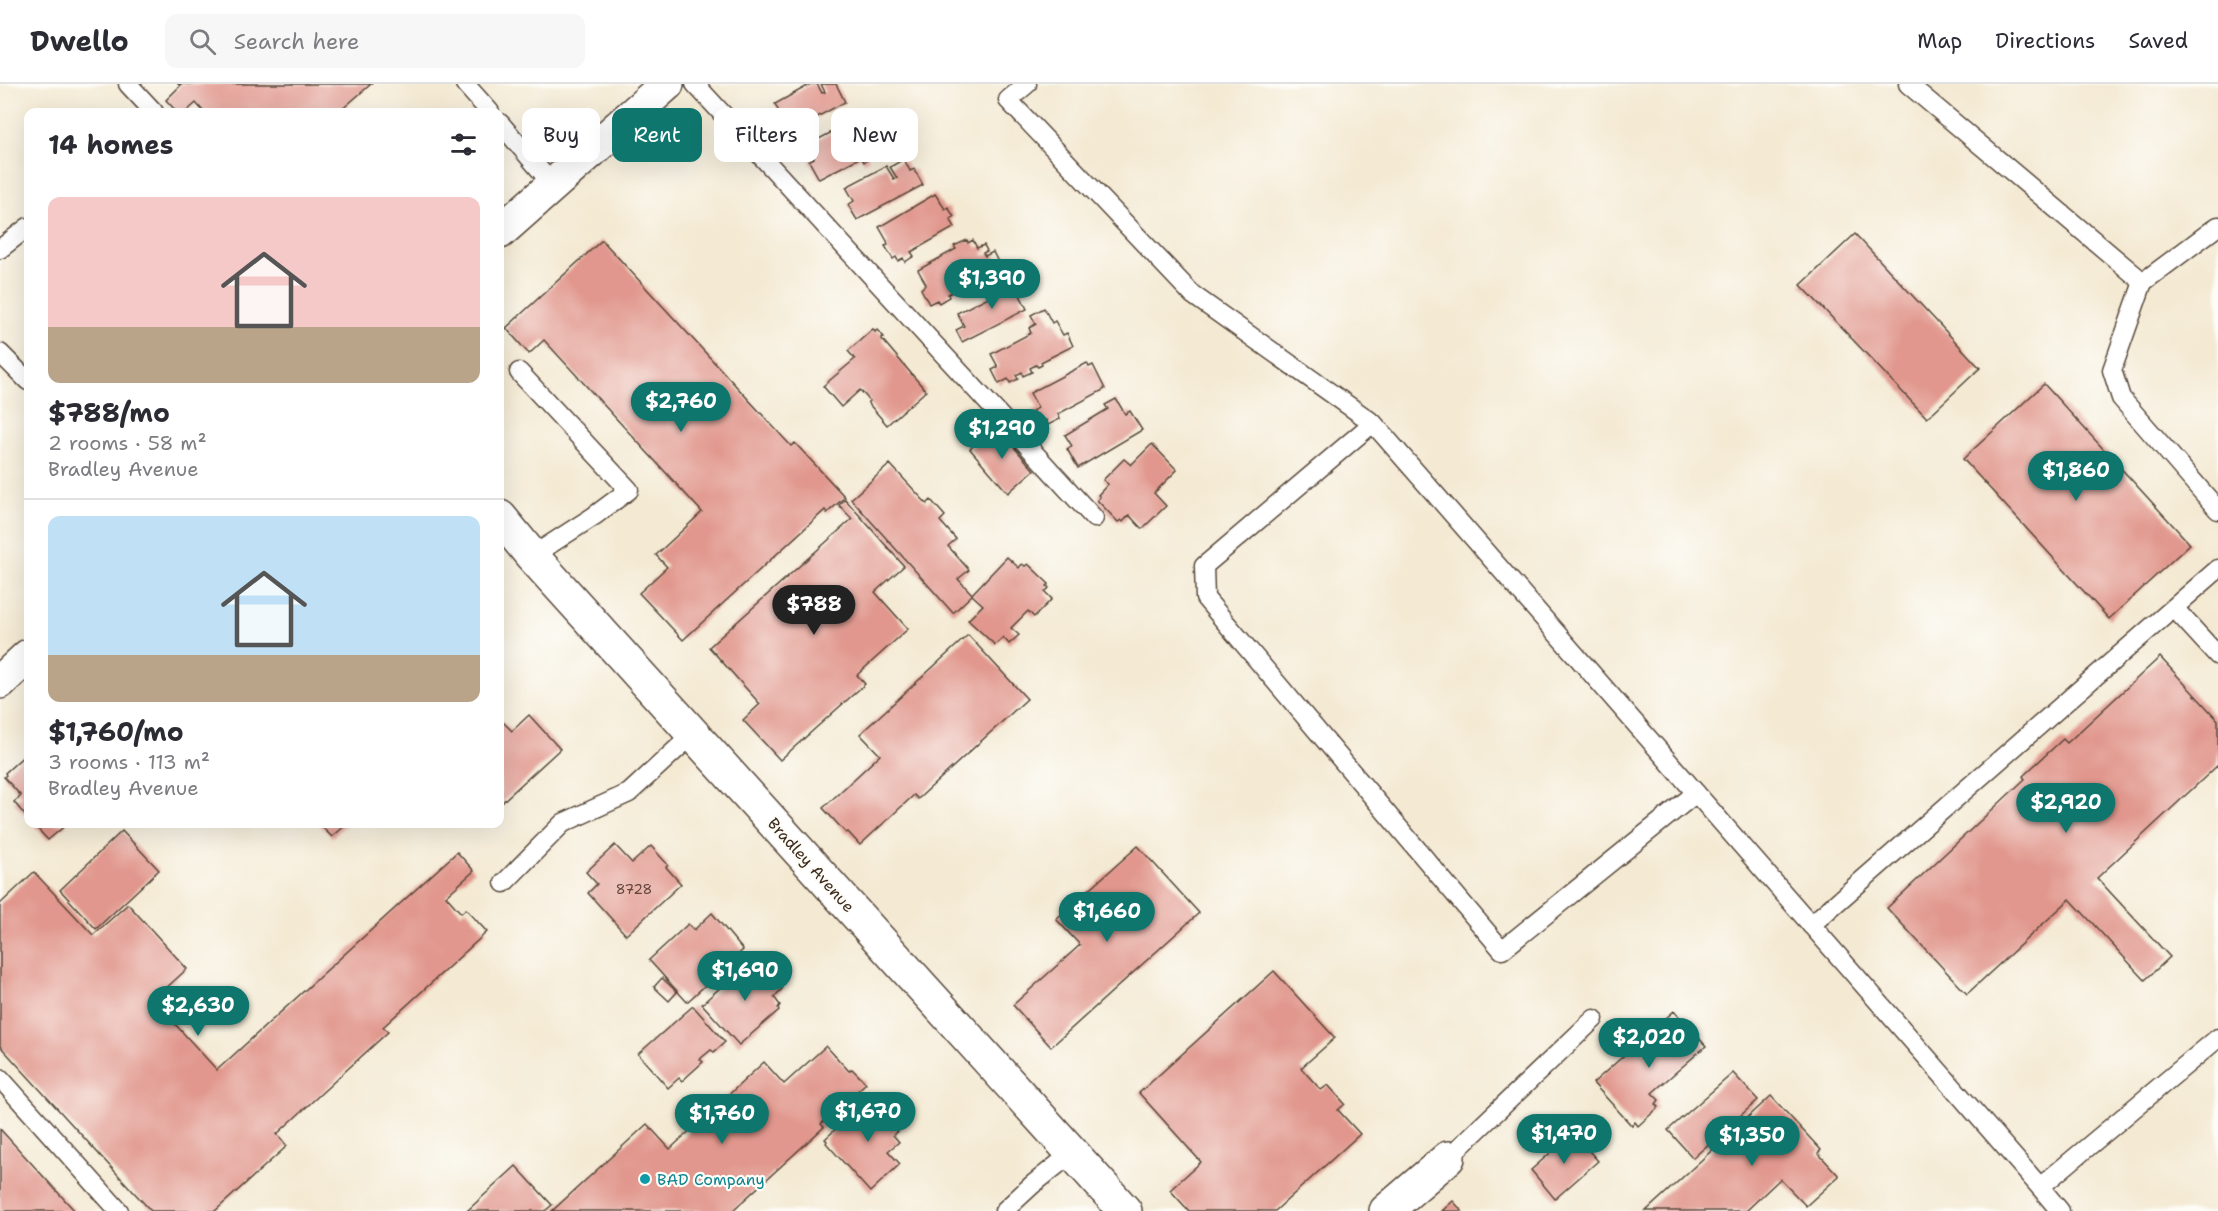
<!DOCTYPE html>
<html lang="en">
<head>
<meta charset="utf-8">
<style>
	:root { --surface:#fff; --page:#f7f7f7; --text:#2b2b33; --muted:#7c7c81; --line:#e1e1e2; --accent:#0f766e }
	body { margin:0; font-family:"Shantell Sans",sans-serif; background:var(--page); color:var(--text); height:100vh; display:flex; flex-direction:column; font-size:22px; white-space:nowrap }
	* { box-sizing:border-box; margin:0 }
	p { font-size:20px; color:var(--muted) }
	.icon { flex:none; width:33px; height:33px; fill:none; stroke:currentColor; stroke-width:2; stroke-linecap:round; stroke-linejoin:round }
	.map { position:relative; flex:1; overflow:hidden }
	.details { position:absolute; left:24px; top:24px; width:480px; height:720px; display:flex; flex-direction:column; background:var(--surface); border-radius:12px; box-shadow:0 6px 24px #0002 }
	.details>* { flex:none }
	.guide { position:absolute; left:522px; top:24px; width:570px; height:54px; display:flex; gap:12px }
	.price { position:absolute; translate:-50% -51px; padding:0 14px; border-radius:21px; background:var(--accent); color:#fff; font-size:20px; line-height:39px; filter:drop-shadow(0 2px 3px #0008) }
	.price::after { content:''; position:absolute; left:50%; top:36px; width:18px; height:14px; margin-left:-9px; background:inherit; clip-path:polygon(0 0,100% 0,50% 100%) }
	.price.active { background:#222; color:#fff }
	ul { padding:0; list-style:none }
	li { display:grid; align-content:center; gap:12px; height:318px; padding:0 24px }
	li+li { border-top:2px solid var(--line) }
	li span { display:grid; place-items:center; height:186px; border-radius:12px; color:#555 }
	li>.icon { margin-inline-start:auto }
	span .icon { width:108px; height:108px; fill:#fffc; stroke-width:1 }
	li b { font-size:26px }
	h2 { display:flex; justify-content:space-between; align-items:center; height:72px; padding:0 24px; font-size:26px }
	.pill { padding:0 21px; border-radius:12px; background:var(--surface); box-shadow:0 6px 24px #0002; font-size:21px; line-height:54px }
	.pill.active { background:var(--accent); color:#fff }
	header { display:flex; align-items:center; gap:36px; box-sizing:border-box; height:84px; padding:0 30px; background:var(--surface); border-bottom:2px solid var(--line) }
	header strong { font-size:28px }
	nav { display:flex; gap:33px; margin-inline-start:auto; font-size:21px }
	.search { width:420px; height:54px; background:var(--page); display:flex; align-items:center; gap:15px; box-sizing:border-box; padding:0 21px; border-radius:12px; color:var(--muted); font-size:22px }
	.map>svg:first-child { display:block }
	.building { fill:#e1978d }
	.lines { fill:none; stroke-linecap:round; stroke-linejoin:round }
	.lane-casing { stroke:#574739; stroke-width:21 }
	.street-casing { stroke:#574739; stroke-width:36 }
	.secondary-casing { stroke:#574739; stroke-width:36 }
	.lane { stroke:#fff; stroke-width:18 }
	.street { stroke:#fff; stroke-width:33 }
	.secondary { stroke:#fff; stroke-width:33 }
	.culture-dot { fill:#0f9aa8; stroke:#fdfcf7; stroke-width:2 }
	.labels { text-anchor:middle; dominant-baseline:central; stroke-width:4.5; stroke-linejoin:round; paint-order:stroke }
	.number-label { font-size:14px; fill:#64453a }
	.street-label { font-size:16px; fill:#3b2a1e; stroke:#fdfcf7 }
	.culture-label { font-size:16px; fill:#0d838f; stroke:#fdfcf7; text-anchor:start }
</style>
</head>
<body>
<header>
<strong>Dwello</strong>
<div class="search"><svg class="icon" aria-label="search" viewBox="0 0 24 24"><circle cx="10" cy="10" r="6"/><path d="M15 15l6 6"/></svg>Search here</div>
<nav><a>Map</a><a>Directions</a><a>Saved</a></nav>
</header>
<div class="map">
<svg width="2218" height="1127" viewBox="0 0 2218 1127">
	<rect width="100%" height="100%" fill="#fdfcf7"/>
	<filter id="ink" filterUnits="userSpaceOnUse"><feTurbulence type="fractalNoise" baseFrequency=".0167" numOctaves="2"/><feDisplacementMap in="SourceGraphic" scale="12" xChannelSelector="R" yChannelSelector="G"/><feConvolveMatrix kernelMatrix="1 2 1 2 8 2 1 2 1" color-interpolation-filters="sRGB"/></filter>
	<filter id="wash" filterUnits="userSpaceOnUse"><feTurbulence type="fractalNoise" baseFrequency=".008" numOctaves="4" result="noise"/><feDisplacementMap in="SourceGraphic" scale="24" xChannelSelector="R" yChannelSelector="G"/><feGaussianBlur stdDeviation="1.35" result="paint"/><feColorMatrix in="noise" values="0 0 0 0 0 0 0 0 0 0 0 0 0 0 0 0 0 1.4 0 .05"/><feComposite in="paint" operator="in"/></filter>
	<g filter="url(#wash)">
		<rect width="100%" height="100%" fill="#f4ead4"/>
		<g id="blocks">
			<!-- building -->
			<g class="building">
				<path d="M 178,0 L 371,0 L 339,28 L 204,28 L 196,19 L 186,28 L 177,28 L 166,16 L 180,2 Z"/>
				<path d="M 811,0 L 817,0 L 822,9 L 825,8 L 821,0 L 836,0 L 845,18 L 780,53 L 772,37 L 781,32 L 775,20 Z"/>
				<path d="M 863,32 L 870,45 L 876,41 L 886,61 L 867,71 L 869,75 L 864,78 L 861,73 L 819,95 L 809,77 L 814,74 L 807,61 Z"/>
				<path d="M 904,75 L 910,87 L 914,85 L 923,101 L 857,136 L 848,121 L 854,117 L 846,103 L 886,82 L 894,95 L 897,94 L 890,83 Z"/>
				<path d="M 935,110 L 945,125 L 948,123 L 954,133 L 950,135 L 955,143 L 911,168 L 914,172 L 905,178 L 903,174 L 898,177 L 896,173 L 893,175 L 885,162 L 888,161 L 887,157 L 879,143 Z"/>
				<path d="M 1855,150 L 1980,284 L 1927,334 L 1801,201 Z"/>
				<path d="M 602,156 L 791,362 L 795,359 L 845,413 L 827,429 L 825,426 L 683,556 L 639,509 L 667,483 L 656,471 L 702,428 L 544,256 L 529,270 L 506,244 Z"/>
				<path d="M 967,156 L 968,159 L 973,156 L 977,164 L 984,161 L 987,167 L 983,169 L 985,172 L 993,168 L 999,180 L 991,184 L 992,186 L 985,190 L 987,193 L 981,196 L 980,193 L 966,200 L 968,203 L 963,206 L 961,203 L 948,210 L 949,213 L 939,219 L 937,216 L 929,220 L 921,205 L 926,200 L 918,186 L 956,165 L 954,162 Z"/>
				<path d="M 1015,192 L 1024,210 L 1020,211 L 1027,225 L 962,258 L 956,246 L 964,242 L 957,229 L 1006,204 L 1003,199 Z"/>
				<path d="M 1044,224 L 1052,239 L 1055,237 L 1063,251 L 1067,249 L 1073,262 L 1041,278 L 1042,281 L 1038,283 L 1036,281 L 1030,284 L 1032,288 L 1023,292 L 1022,288 L 1016,291 L 1018,295 L 1010,299 L 1008,295 L 999,300 L 992,286 L 998,283 L 991,270 L 1031,249 L 1029,244 L 1036,240 L 1031,231 Z"/>
				<path d="M 873,245 L 875,248 L 877,246 L 884,253 L 881,254 L 926,307 L 887,341 L 868,319 L 870,317 L 860,306 L 841,323 L 823,302 L 855,275 L 848,267 Z"/>
				<path d="M 1087,279 L 1089,283 L 1093,281 L 1105,305 L 1058,330 L 1060,335 L 1048,341 L 1046,336 L 1039,340 L 1032,327 L 1038,324 L 1030,309 Z"/>
				<path d="M 2044,300 L 2190,460 L 2109,535 L 1963,375 Z"/>
				<path d="M 1116,315 L 1125,330 L 1130,327 L 1142,346 L 1078,384 L 1067,365 L 1072,362 L 1065,351 L 1108,325 L 1105,321 Z"/>
				<path d="M 995,342 L 1034,386 L 1008,409 L 970,365 Z"/>
				<path d="M 1152,360 L 1177,386 L 1154,409 L 1166,422 L 1142,445 L 1129,431 L 1123,438 L 1121,436 L 1118,438 L 1097,416 L 1100,413 L 1098,411 L 1108,400 L 1103,396 L 1124,375 L 1131,381 Z"/>
				<path d="M 890,380 L 927,420 L 931,416 L 945,432 L 940,437 L 956,455 L 948,462 L 969,486 L 958,495 L 972,510 L 1007,473 L 1019,484 L 1022,480 L 1025,482 L 1028,480 L 1049,500 L 1047,502 L 1049,504 L 1045,508 L 1052,515 L 1034,533 L 1028,527 L 1011,544 L 1019,551 L 1009,560 L 1003,553 L 995,561 L 968,536 L 983,521 L 972,511 L 953,529 L 851,415 Z"/>
				<path d="M 845,415 L 904,482 L 875,508 L 908,545 L 857,591 L 865,600 L 780,676 L 743,636 L 760,620 L 709,563 L 852,435 L 839,421 Z"/>
				<path d="M 968,551 L 1027,615 L 918,715 L 914,711 L 860,761 L 848,748 L 846,749 L 823,724 L 880,671 L 860,650 Z"/>
				<path d="M 2160,573 L 2218,636 L 2218,681 L 2097,794 L 2170,873 L 2145,896 L 2070,815 L 1967,910 L 1887,824 L 2025,695 L 2023,692 L 2063,655 L 2067,659 Z"/>
				<path d="M 529,631 L 560,665 L 500,720 L 500,641 L 503,638 L 512,647 Z"/>
				<path d="M 28,668 L 28,735 L 14,718 L 21,712 L 4,693 L 6,691 L 5,689 Z"/>
				<path d="M 33,740 L 67,740 L 48,756 Z"/>
				<path d="M 319,740 L 347,740 L 332,753 Z"/>
				<path d="M 122,747 L 159,786 L 96,845 L 60,806 Z"/>
				<path d="M 615,761 L 632,779 L 651,762 L 668,781 L 666,783 L 681,800 L 626,851 L 588,809 L 597,800 L 586,788 Z"/>
				<path d="M 1138,762 L 1199,829 L 1051,963 L 1013,921 L 1080,861 L 1056,835 Z"/>
				<path d="M 457,768 L 474,787 L 446,812 L 461,829 L 466,825 L 487,848 L 383,943 L 388,948 L 277,1050 L 287,1062 L 215,1127 L 151,1127 L 0,962 L 0,820 L 34,788 L 93,851 L 128,820 L 187,885 L 153,916 L 217,986 Z"/>
				<path d="M 712,829 L 743,866 L 720,887 L 723,889 L 712,900 L 710,897 L 687,918 L 649,876 L 688,840 L 694,846 Z"/>
				<path d="M 751,876 L 766,892 L 768,889 L 782,905 L 774,913 L 780,921 L 778,924 L 779,926 L 739,961 L 702,920 Z"/>
				<path d="M 1274,887 L 1335,954 L 1301,984 L 1321,1006 L 1328,1001 L 1345,1020 L 1338,1026 L 1360,1050 L 1275,1127 L 1189,1127 L 1170,1106 L 1201,1078 L 1139,1009 Z"/>
				<path d="M 662,894 L 677,908 L 669,917 L 654,903 Z"/>
				<path d="M 693,922 L 725,958 L 714,968 L 711,966 L 700,975 L 703,978 L 682,997 L 679,994 L 668,1004 L 638,970 Z"/>
				<path d="M 1674,927 L 1706,962 L 1652,1009 L 1659,1016 L 1656,1020 L 1659,1023 L 1638,1042 L 1635,1038 L 1632,1042 L 1593,999 Z"/>
				<path d="M 826,962 L 849,987 L 852,985 L 866,999 L 821,1040 L 824,1043 L 732,1127 L 552,1127 L 647,1040 L 670,1065 L 764,978 L 784,1000 Z"/>
				<path d="M 1733,989 L 1758,1016 L 1693,1074 L 1668,1046 Z"/>
				<path d="M 872,1012 L 887,1028 L 892,1024 L 906,1039 L 893,1051 L 899,1058 L 888,1067 L 900,1080 L 870,1108 L 826,1059 L 827,1057 L 825,1055 Z"/>
				<path d="M 1771,1012 L 1821,1066 L 1818,1069 L 1839,1092 L 1806,1122 L 1780,1095 L 1746,1127 L 1646,1127 Z"/>
				<path d="M 0,1045 L 75,1127 L 0,1127 Z"/>
				<path d="M 1568,1046 L 1571,1050 L 1573,1049 L 1598,1077 L 1555,1115 L 1531,1086 L 1566,1055 L 1562,1050 Z"/>
				<path d="M 516,1082 L 552,1121 L 545,1127 L 467,1127 Z"/>
				<path d="M 1453,1117 L 1462,1127 L 1442,1127 Z"/>
			</g>
		</g>
	</g>
	<g filter="url(#ink)">
		<use href="#blocks" fill-opacity="0" stroke="#574739" stroke-width="1.5"/>
		<g class="lines">
			<defs>
				<g id="lane">
					<path d="M 128,0 L 154,28"/>
					<path d="M 465,0 L 490,28"/>
					<path d="M 695,0 L 1094,434"/>
					<path d="M 1027,0 L 1008,16 L 1193,211 L 1373,339 L 2040,1103 L 2218,954"/>
					<path d="M 1908,0 L 2143,198 L 2218,142"/>
					<path d="M 500,39 L 553,101"/>
					<path d="M 0,165 L 28,143"/>
					<path d="M 2143,198 L 2112,286 L 2121,314 L 2218,426"/>
					<path d="M 0,269 L 28,297"/>
					<path d="M 519,288 L 629,406 L 594,432 L 532,472"/>
					<path d="M 1373,339 L 1204,482 L 1205,514 L 1502,866 L 1696,709"/>
					<path d="M 2174,524 L 2218,572"/>
					<path d="M 504,799 L 563,739 L 629,709 L 693,650"/>
					<path d="M 1811,841 L 2218,485"/>
					<path d="M 0,994 L 119,1127"/>
					<path d="M 1448,1074 L 1594,935"/>
					<path d="M 2040,1103 L 2060,1127"/>
					<path d="M 1004,1127 L 1032,1101 L 1072,1069"/>
				</g>
				<g id="street">
					<path d="M 500,433 L 532,472 L 1125,1127"/>
					<path d="M 1386,1127 L 1448,1074"/>
				</g>
				<g id="secondary">
					<path d="M 500,148 L 667,0"/>
					<path d="M 0,598 L 28,572"/>
				</g>
			</defs>
			<!-- lane casing -->
			<use href="#lane" class="lane-casing"/>
			<!-- street casing -->
			<use href="#street" class="street-casing"/>
			<!-- secondary casing -->
			<use href="#secondary" class="secondary-casing"/>
			<!-- lane -->
			<use href="#lane" class="lane"/>
			<!-- street -->
			<use href="#street" class="street"/>
			<!-- secondary -->
			<use href="#secondary" class="secondary"/>
		</g>
	</g>
	<!-- markers -->
	<circle class="culture-dot" cx="645" cy="1095" r="6"/>
	<g class="labels">
		<!-- number labels -->
		<g class="number-label">
			<text x="634" y="805">8728</text>
		</g>
		<!-- street labels -->
		<g class="street-label">
			<text transform="translate(811 781) rotate(48)">Bradley Avenue</text>
		</g>
		<!-- culture labels -->
		<g class="culture-label">
			<text x="657" y="1095">BAD Company</text>
		</g>
	</g>
</svg>
<b class="price" style="left:992px;top:226px">$1,390</b>
<b class="price" style="left:681px;top:349px">$2,760</b>
<b class="price" style="left:1002px;top:376px">$1,290</b>
<b class="price" style="left:2076px;top:418px">$1,860</b>
<b class="price active" style="left:814px;top:552px">$788</b>
<b class="price" style="left:2066px;top:750px">$2,920</b>
<b class="price" style="left:1107px;top:859px">$1,660</b>
<b class="price" style="left:745px;top:918px">$1,690</b>
<b class="price" style="left:198px;top:953px">$2,630</b>
<b class="price" style="left:1649px;top:985px">$2,020</b>
<b class="price" style="left:868px;top:1059px">$1,670</b>
<b class="price" style="left:722px;top:1061px">$1,760</b>
<b class="price" style="left:1564px;top:1081px">$1,470</b>
<b class="price" style="left:1752px;top:1083px">$1,350</b>
<div class="guide">
<a class="pill">Buy</a>
<a class="pill active">Rent</a>
<a class="pill">Filters</a>
<a class="pill">New</a>
</div>
<section class="details">
<h2>14 homes<svg class="icon" aria-label="filters" viewBox="0 0 24 24"><path d="M4 7h16M4 17h16"/><circle cx="9" cy="7" r="2"/><circle cx="15" cy="17" r="2"/></svg></h2>
<ul>
<li><span style="background:linear-gradient(#f6c9c9 70%,#b9a48a 0)"><svg class="icon" aria-label="home" viewBox="0 0 24 24"><path d="M3 11l9-7 9 7M6 9v11h12V9"/></svg></span><div><b>$788/mo</b><p>2 rooms · 58 m²</p><p>Bradley Avenue</p></div></li>
<li><span style="background:linear-gradient(#bfe0f5 75%,#b9a48a 0)"><svg class="icon" aria-label="home" viewBox="0 0 24 24"><path d="M3 11l9-7 9 7M6 9v11h12V9"/></svg></span><div><b>$1,760/mo</b><p>3 rooms · 113 m²</p><p>Bradley Avenue</p></div></li>
</ul>
</section>
</div>
</body>
</html>
